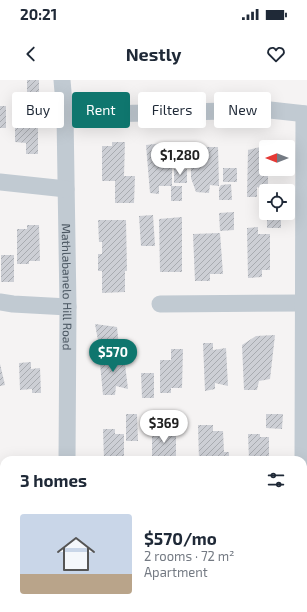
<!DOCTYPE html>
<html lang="en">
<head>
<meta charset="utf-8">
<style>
	:root { --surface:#fff; --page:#f6f6f7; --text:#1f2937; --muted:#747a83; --accent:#0f766e }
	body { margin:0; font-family:"Exo 2",sans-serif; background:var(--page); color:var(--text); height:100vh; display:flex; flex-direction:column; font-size:15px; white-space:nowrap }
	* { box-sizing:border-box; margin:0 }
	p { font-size:13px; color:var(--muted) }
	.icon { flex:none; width:22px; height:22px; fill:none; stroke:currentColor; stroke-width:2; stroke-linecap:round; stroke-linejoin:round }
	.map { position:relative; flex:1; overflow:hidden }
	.panel { position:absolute; left:0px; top:376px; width:307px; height:156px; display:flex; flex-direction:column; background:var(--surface); border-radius:12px 12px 0 0; box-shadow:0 4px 16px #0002 }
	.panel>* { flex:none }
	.top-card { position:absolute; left:12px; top:12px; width:283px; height:36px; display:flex; gap:8px }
	.needle { width:26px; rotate:270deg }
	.tools { position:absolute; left:259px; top:60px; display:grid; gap:8px }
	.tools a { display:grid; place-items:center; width:36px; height:36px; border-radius:4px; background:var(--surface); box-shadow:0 4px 16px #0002; font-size:20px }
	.price { position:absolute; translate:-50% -34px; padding:0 9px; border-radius:14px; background:#fff; color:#222; font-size:13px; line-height:26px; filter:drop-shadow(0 1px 2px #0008) }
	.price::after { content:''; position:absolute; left:50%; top:24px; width:12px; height:9px; margin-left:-6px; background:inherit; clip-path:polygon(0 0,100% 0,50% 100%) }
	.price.current { background:var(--accent); color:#fff }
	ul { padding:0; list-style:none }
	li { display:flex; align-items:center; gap:12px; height:100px; padding:0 20px }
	li span { display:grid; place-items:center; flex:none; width:112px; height:80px; border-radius:4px; color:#555 }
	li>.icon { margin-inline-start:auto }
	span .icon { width:48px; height:48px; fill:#fffc; stroke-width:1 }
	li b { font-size:17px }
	h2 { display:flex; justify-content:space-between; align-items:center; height:48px; padding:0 20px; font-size:17px }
	.tag { padding:0 14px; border-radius:4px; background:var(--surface); box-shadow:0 4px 16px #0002; font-size:14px; line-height:36px }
	.tag.current { background:var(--accent); color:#fff }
	.status { display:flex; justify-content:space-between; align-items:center; height:28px; padding:0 20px; background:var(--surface); direction:ltr }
	.status svg { height:11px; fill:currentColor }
	header { display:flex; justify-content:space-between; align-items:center; height:52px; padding:0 20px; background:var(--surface); font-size:18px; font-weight:700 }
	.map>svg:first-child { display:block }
	.building { fill:url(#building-hatch) }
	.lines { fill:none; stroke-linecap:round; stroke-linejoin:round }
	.street { stroke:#c1cad2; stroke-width:17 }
	.labels { text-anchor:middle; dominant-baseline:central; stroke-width:3.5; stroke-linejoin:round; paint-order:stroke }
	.street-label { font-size:12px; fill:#4a5661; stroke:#fff }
</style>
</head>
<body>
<div class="status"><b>20:21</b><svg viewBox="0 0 49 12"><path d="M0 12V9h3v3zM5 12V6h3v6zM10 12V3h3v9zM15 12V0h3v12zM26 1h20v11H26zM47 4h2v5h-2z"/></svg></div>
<header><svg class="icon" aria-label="back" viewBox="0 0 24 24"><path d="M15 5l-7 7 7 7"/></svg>Nestly<svg class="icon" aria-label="heart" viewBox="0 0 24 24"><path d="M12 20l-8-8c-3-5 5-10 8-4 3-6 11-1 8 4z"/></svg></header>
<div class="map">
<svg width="307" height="532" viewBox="0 0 307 532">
	<defs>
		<pattern id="building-hatch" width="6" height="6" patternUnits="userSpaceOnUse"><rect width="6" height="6" fill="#cdcfd5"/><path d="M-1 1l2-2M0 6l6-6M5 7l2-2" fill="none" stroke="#a8abb0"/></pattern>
	</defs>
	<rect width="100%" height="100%" fill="#f5f3f3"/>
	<!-- building -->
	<g class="building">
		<rect x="27" y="0" width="12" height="12"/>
		<rect x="0" y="26" width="6" height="22"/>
		<path d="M 15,31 L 26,31 L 26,34 L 38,34 L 38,74 L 26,74 L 26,63 L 15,62 Z"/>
		<path d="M 112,62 L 125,62 L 124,96 L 135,96 L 134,123 L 115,123 L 115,101 L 102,101 L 102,66 L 112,66 Z"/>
		<path d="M 172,62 L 172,106 L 159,106 L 159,114 L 150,113 L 146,65 Z"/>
		<path d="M 277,63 L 277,67 L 266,67 L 266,89 L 277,89 L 277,92 L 268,92 L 268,110 L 257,107 L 257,117 L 247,117 L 248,70 Z"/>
		<path d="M 194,67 L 218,67 L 219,106 L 210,105 L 209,113 L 196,112 L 191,98 L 191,78 L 196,78 Z"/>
		<rect x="223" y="88" width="14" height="14"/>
		<rect x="174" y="89" width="13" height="14"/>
		<path d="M 231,104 L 232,120 L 219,120 L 219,108 L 221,105 Z"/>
		<rect x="171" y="106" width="11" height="15"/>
		<path d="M 234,132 L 234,150 L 220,151 L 219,133 Z"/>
		<rect x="267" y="133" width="14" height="15"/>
		<path d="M 153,135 L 155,166 L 141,166 L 139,136 Z"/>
		<path d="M 182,137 L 182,192 L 160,192 L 159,139 Z"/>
		<path d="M 98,140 L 126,140 L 127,191 L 125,191 L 125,212 L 102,213 L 102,191 L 98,191 L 98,174 L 102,174 L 102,162 L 99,162 Z"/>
		<path d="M 27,145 L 39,145 L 40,181 L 29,181 L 29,184 L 17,184 L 17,149 L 27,149 Z"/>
		<path d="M 258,147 L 258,154 L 270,154 L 270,190 L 262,190 L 262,197 L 248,198 L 247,148 Z"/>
		<path d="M 220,153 L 223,194 L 210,194 L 210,201 L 195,201 L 193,154 Z"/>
		<rect x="1" y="175" width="13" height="27"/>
		<path d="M 95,244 L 117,247 L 119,267 L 99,266 Z"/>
		<path d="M 275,255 L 270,299 L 259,301 L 257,310 L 244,310 L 242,265 L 256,256 Z"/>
		<path d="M 203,263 L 213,263 L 213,270 L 226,268 L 228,306 L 215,303 L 215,309 L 205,311 Z"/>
		<path d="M 171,269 L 183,269 L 182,308 L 171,308 L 171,313 L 160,313 L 160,280 L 171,280 Z"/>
		<path d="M 99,273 L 124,276 L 128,309 L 116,306 L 115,315 L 103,315 Z"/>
		<path d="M 31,282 L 31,289 L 40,288 L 41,313 L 32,313 L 32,309 L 20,310 L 19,283 Z"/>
		<path d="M 0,284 L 5,305 L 0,306 Z"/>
		<path d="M 141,293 L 154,293 L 154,318 L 142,318 Z"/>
		<path d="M 126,334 L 137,334 L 138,361 L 126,361 Z"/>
		<path d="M 184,334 L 184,348 L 170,348 L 169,335 Z"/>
		<path d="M 266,334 L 283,334 L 282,349 L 266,348 Z"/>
		<path d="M 198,345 L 213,345 L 213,351 L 223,351 L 224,372 L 229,372 L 229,380 L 199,380 Z"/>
		<path d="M 152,347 L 165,347 L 165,351 L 176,351 L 176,380 L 152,380 Z"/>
		<path d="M 103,349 L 115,349 L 115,354 L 124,354 L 124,380 L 104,380 Z"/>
		<path d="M 248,354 L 260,354 L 260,357 L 269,357 L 269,380 L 249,380 Z"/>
		<path d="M 0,402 L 3,402 L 4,410 L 4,428 L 0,428 Z"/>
		<rect x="303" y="459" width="4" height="46"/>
		<path d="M 0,516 L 4,524 L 4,528 L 6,528 L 8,532 L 0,532 Z"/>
		<rect x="205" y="528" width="17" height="4"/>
		<rect x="239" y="528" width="14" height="4"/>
	</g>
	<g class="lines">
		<!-- street -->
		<g class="street">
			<path id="s1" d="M 62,0 L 65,35 L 68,227 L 67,380"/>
			<path d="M 65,35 L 270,30 L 307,34"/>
			<path d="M 0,102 L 66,109"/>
			<path d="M 0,222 L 13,224 L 68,227"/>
			<path d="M 160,224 L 303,223"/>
			<path d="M 303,380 L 304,34"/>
			<path d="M 303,423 L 307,423"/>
			<path d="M 54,532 L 57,528"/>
		</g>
	</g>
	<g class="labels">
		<!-- street labels -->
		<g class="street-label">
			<text stroke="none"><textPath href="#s1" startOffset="207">Mathlabanelo Hill Road</textPath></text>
		</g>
	</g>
</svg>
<div class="tools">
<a><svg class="needle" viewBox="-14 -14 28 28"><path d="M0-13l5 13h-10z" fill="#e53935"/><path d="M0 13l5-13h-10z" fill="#747a83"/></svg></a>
<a><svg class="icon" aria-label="locate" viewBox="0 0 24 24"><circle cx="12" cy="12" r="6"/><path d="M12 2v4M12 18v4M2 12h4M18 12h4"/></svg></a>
</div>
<b class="price" style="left:180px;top:96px">$1,280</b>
<b class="price current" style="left:113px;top:293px">$570</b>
<b class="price" style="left:164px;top:364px">$369</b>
<div class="top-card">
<a class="tag">Buy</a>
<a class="tag current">Rent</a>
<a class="tag">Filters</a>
<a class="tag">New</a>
</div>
<section class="panel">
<h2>3 homes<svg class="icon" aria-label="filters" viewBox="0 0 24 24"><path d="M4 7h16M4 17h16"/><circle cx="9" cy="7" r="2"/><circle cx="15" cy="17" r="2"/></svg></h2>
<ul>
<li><span style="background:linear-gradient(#c9d6e8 75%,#b9a48a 0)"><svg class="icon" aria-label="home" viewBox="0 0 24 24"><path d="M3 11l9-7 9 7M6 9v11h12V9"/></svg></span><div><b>$570/mo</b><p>2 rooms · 72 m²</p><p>Apartment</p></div></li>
</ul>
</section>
</div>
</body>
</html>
